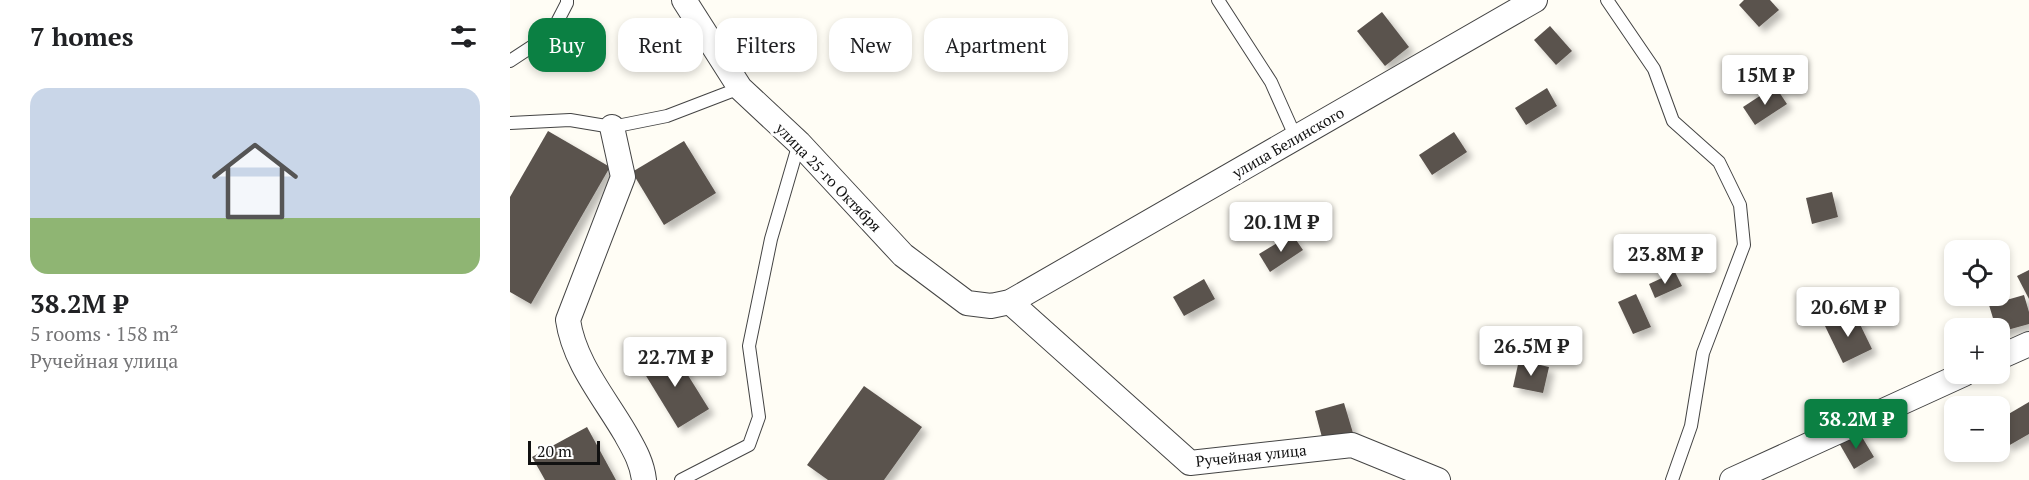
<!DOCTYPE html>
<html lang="en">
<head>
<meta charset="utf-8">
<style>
	:root { --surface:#fff; --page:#f6f6f6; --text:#202124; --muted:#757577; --accent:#0b8043 }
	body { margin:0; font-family:"PT Serif",serif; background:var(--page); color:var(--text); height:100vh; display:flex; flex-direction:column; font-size:22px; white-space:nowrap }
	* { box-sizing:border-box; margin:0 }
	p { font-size:20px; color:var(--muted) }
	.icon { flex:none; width:33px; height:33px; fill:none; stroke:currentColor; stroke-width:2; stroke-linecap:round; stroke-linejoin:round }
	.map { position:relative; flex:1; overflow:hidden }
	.sheet { display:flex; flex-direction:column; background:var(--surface); width:510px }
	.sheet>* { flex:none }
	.top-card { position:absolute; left:18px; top:18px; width:570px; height:54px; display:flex; gap:12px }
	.buttons { position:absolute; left:1434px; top:240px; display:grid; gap:12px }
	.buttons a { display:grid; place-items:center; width:66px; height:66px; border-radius:12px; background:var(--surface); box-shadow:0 3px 9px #0003; font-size:30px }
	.scale { position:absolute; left:18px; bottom:15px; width:72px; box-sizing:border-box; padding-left:6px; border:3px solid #111; border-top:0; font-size:16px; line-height:21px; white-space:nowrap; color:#111; -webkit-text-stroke:4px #fff; paint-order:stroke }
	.price { position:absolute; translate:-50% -51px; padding:0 14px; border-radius:6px; background:#fff; color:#222; font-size:20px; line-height:39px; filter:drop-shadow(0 2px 3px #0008) }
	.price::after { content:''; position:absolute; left:50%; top:36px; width:18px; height:14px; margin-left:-9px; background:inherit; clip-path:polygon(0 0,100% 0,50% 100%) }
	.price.selected { background:var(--accent); color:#fff }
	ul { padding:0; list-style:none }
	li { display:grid; align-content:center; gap:12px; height:318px; padding:0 30px }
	li span { display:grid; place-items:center; height:186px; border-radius:18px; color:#555 }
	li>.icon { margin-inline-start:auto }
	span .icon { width:108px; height:108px; fill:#fffc; stroke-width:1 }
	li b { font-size:26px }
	h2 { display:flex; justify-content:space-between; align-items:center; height:72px; padding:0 30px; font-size:26px }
	.tag { padding:0 21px; border-radius:18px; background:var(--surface); box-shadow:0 3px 9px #0003; font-size:21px; line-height:54px }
	.tag.selected { background:var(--accent); color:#fff }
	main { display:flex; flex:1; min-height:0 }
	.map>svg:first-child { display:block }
	.building { fill:#5a524d; filter:url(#shadow) }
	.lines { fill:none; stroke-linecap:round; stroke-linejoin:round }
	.service-casing { stroke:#444; stroke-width:14 }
	.minor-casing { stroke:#444; stroke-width:26 }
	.service { stroke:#fff; stroke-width:12 }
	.minor { stroke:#fff; stroke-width:24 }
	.labels { text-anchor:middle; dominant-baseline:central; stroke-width:6; stroke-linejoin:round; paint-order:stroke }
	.street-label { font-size:15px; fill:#111; stroke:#fff }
</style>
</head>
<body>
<main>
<section class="sheet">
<h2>7 homes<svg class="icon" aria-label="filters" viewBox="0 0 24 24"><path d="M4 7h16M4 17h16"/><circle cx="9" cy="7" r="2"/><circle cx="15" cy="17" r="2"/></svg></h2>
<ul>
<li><span style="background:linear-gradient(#c9d6e8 70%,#8fb573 0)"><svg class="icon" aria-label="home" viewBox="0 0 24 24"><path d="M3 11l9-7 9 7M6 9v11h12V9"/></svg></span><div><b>38.2M ₽</b><p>5 rooms · 158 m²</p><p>Ручейная улица</p></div></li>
</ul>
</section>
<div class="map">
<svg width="1519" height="480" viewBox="0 0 1519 480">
	<defs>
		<filter id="shadow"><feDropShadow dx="5.5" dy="5.5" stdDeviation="3" flood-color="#0004"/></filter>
	</defs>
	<rect width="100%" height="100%" fill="#fffdf5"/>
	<!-- building -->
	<g class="building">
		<path d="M 1234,0 L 1260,0 L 1269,10 L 1249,27 L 1229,5 Z"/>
		<path d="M 872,12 L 899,47 L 875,66 L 847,31 Z"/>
		<path d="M 1040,26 L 1062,51 L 1046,65 L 1024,40 Z"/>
		<path d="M 1265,86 L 1277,104 L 1245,125 L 1233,107 Z"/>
		<path d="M 1037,88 L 1047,106 L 1016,125 L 1005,108 Z"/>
		<path d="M 38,131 L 100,167 L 21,304 L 0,292 L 0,197 Z"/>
		<path d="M 944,132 L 957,152 L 922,175 L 909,155 Z"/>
		<path d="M 174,141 L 206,193 L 154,225 L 122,172 Z"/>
		<path d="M 1322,192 L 1328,217 L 1302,224 L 1296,198 Z"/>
		<path d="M 782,234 L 793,250 L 760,272 L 749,254 Z"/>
		<path d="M 1519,270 L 1519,299 L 1507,276 Z"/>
		<path d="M 1165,272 L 1172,286 L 1145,298 L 1139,284 Z"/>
		<path d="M 694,279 L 705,299 L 674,316 L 663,297 Z"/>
		<path d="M 1126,294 L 1141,327 L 1123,334 L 1108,302 Z"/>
		<path d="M 1514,295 L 1519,312 L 1519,324 L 1490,332 L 1490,328 L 1486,328 L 1479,305 Z"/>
		<path d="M 1344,312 L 1362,349 L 1333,363 L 1315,326 Z"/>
		<path d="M 161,348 L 199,409 L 168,428 L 130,366 Z"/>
		<path d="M 1009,360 L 1039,367 L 1033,393 L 1003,387 Z"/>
		<path d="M 354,386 L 412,427 L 374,480 L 318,480 L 297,465 Z"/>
		<path d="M 1519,402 L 1519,434 L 1498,446 L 1490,432 L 1490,419 Z"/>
		<path d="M 834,403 L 843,433 L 813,441 L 805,411 Z"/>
		<path d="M 77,427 L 106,480 L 35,480 L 22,457 Z"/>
		<path d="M 1349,432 L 1364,457 L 1344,469 L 1329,443 Z"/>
	</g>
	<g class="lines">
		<defs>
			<g id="service">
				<path d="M 708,0 L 761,82 L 786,138"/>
				<path d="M 1097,0 L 1144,69 L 1163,121 L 1209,162 L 1230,205 L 1234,245 L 1193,353 L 1181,426 L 1162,480"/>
				<path d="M 0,61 L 41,34 L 57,3 L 57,0"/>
				<path d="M 0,123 L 60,120 L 102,127 L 157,116 L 230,88"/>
				<path d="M 171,480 L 239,445 L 249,417 L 239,346 L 261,239 L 289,143"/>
			</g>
			<g id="minor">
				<path d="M 174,0 L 230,88 L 289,143 L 393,255 L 457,303 L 481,306 L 500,302 L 1025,0"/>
				<path d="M 102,127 L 113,177 L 58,320 C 64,362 94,397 115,433 C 124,449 132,462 134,480"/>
				<path d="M 500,302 L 680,463 L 842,445 L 928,480"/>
				<path d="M 1490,357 L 1519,344"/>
				<path d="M 1222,480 L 1454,374"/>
			</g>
		</defs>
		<!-- service casing -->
		<use href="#service" class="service-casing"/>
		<!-- minor casing -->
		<use href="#minor" class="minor-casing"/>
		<!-- service -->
		<use href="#service" class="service"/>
		<!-- minor -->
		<use href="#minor" class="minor"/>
	</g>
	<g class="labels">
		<!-- street labels -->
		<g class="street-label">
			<text transform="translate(778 142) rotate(-30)">улица Белинского</text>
			<text transform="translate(319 177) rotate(46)">улица 25-го Октября</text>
			<text transform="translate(741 455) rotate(-6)">Ручейная улица</text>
		</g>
	</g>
</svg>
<div class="buttons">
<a><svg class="icon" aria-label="locate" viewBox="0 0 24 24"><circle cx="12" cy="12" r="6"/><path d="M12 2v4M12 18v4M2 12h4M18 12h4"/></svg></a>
<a>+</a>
<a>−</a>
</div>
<div class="scale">20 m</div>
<b class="price" style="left:1255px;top:106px">15M ₽</b>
<b class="price" style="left:771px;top:253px">20.1M ₽</b>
<b class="price" style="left:1155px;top:285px">23.8M ₽</b>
<b class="price" style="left:1338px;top:338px">20.6M ₽</b>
<b class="price" style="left:1021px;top:377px">26.5M ₽</b>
<b class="price" style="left:165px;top:388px">22.7M ₽</b>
<b class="price selected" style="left:1346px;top:450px">38.2M ₽</b>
<div class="top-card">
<a class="tag selected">Buy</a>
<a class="tag">Rent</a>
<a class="tag">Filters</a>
<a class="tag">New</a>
<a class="tag">Apartment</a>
</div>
</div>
</main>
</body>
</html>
